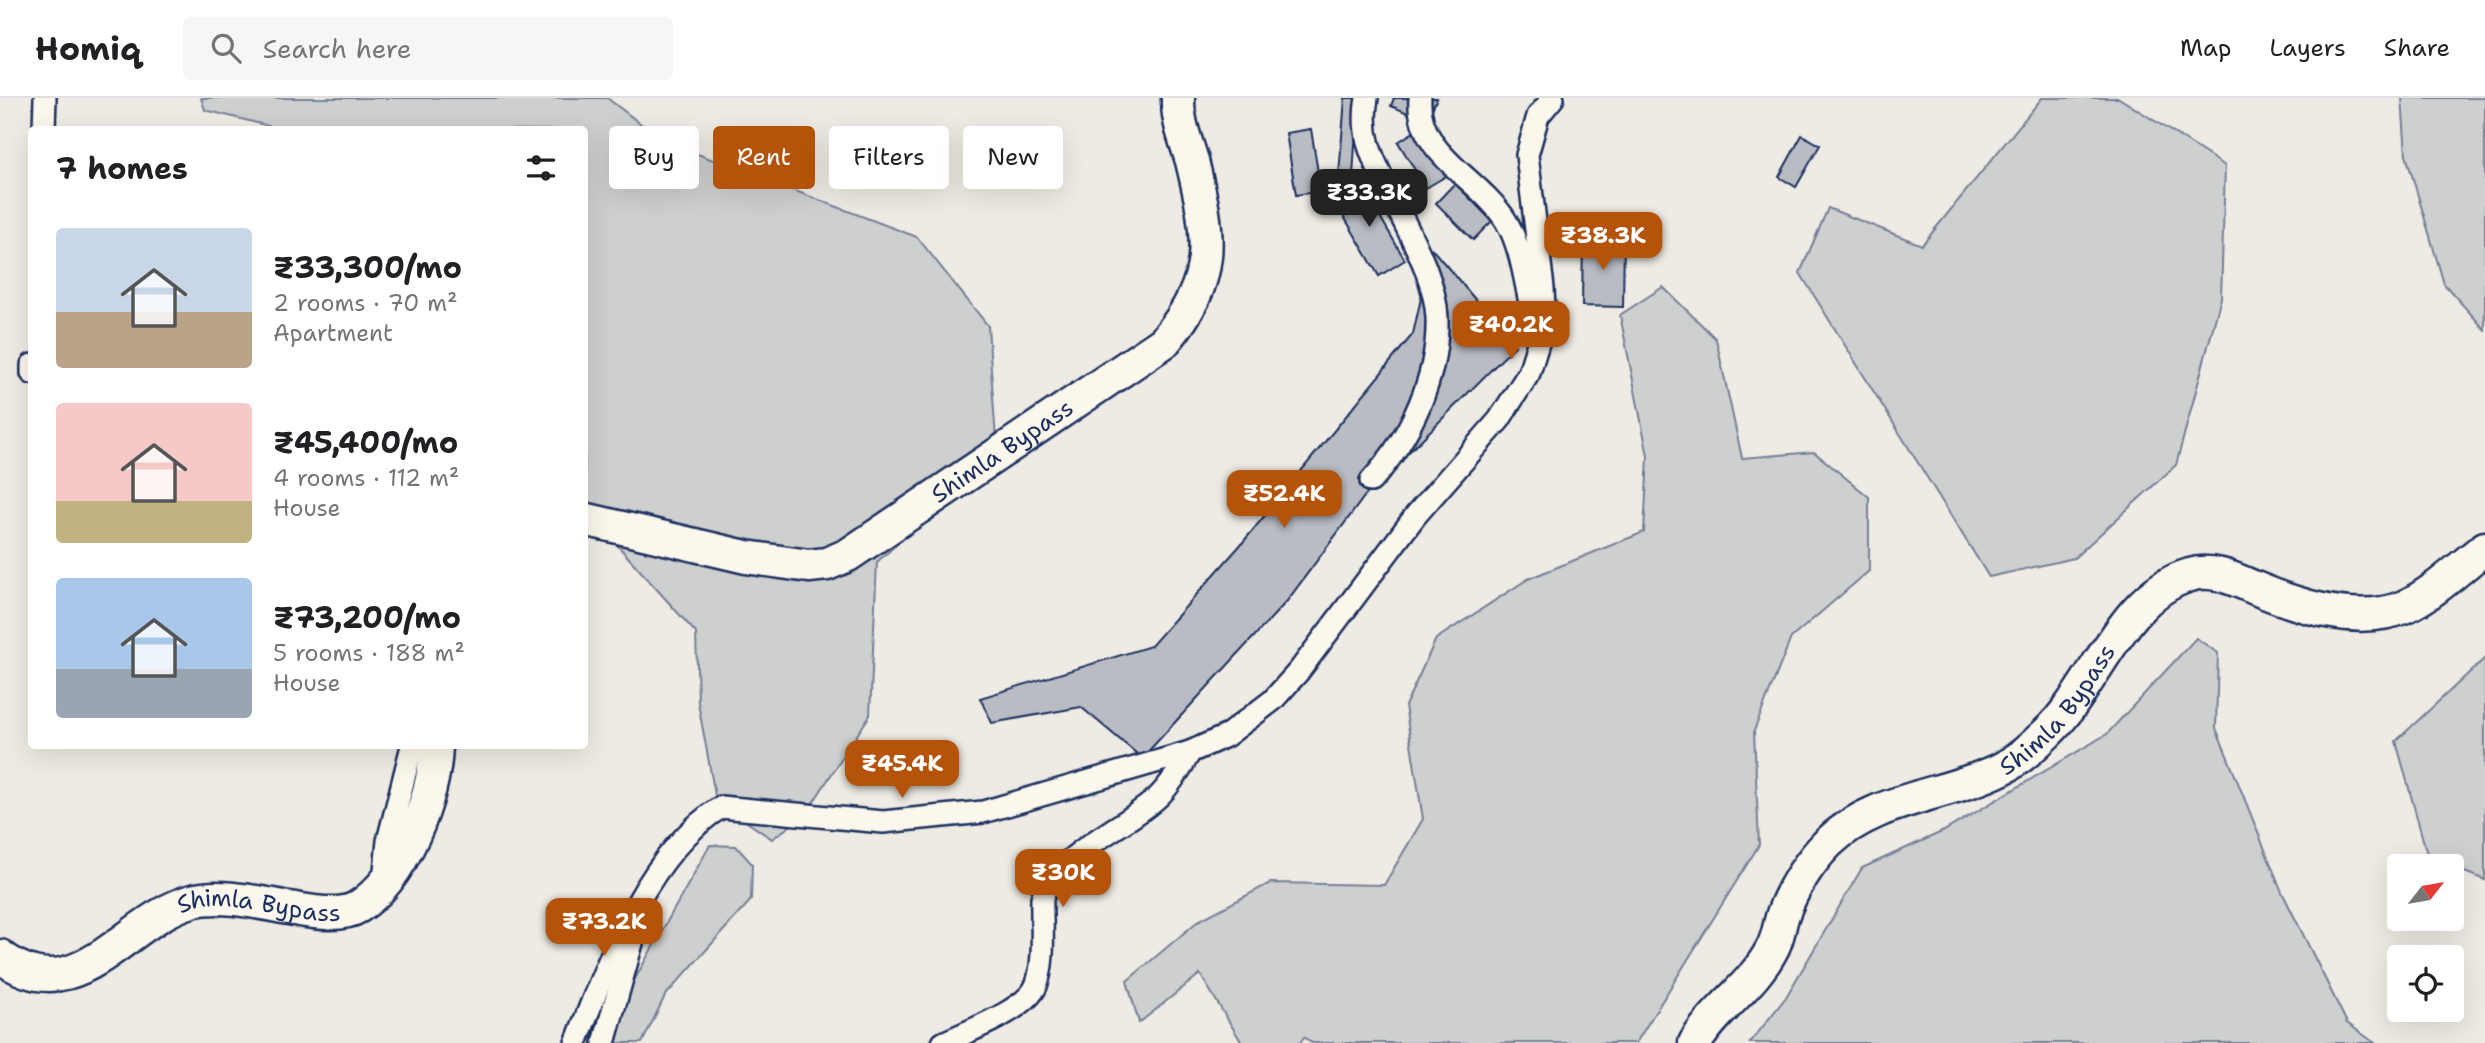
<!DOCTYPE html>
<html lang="en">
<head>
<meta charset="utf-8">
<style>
	:root { --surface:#fff; --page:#f6f6f6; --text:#202124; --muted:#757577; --line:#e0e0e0; --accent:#b45309 }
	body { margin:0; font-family:"Shantell Sans",sans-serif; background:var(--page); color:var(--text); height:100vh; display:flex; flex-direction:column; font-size:26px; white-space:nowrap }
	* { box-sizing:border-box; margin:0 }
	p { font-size:23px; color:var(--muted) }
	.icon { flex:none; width:38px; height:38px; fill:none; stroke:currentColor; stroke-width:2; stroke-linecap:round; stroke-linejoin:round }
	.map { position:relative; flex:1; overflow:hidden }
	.details { position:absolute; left:28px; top:28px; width:560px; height:623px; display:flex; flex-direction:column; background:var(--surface); border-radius:7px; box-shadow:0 7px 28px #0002 }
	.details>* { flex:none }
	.hud { position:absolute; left:609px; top:28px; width:665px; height:63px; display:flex; gap:14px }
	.needle { width:46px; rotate:59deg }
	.fabs { position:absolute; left:2387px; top:756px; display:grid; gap:14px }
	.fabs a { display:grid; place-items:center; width:77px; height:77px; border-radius:7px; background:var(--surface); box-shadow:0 7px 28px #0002; font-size:35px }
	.price { position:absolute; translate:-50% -60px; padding:0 16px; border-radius:14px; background:var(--accent); color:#fff; font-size:23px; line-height:46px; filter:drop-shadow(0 2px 4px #0008) }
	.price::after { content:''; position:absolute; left:50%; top:42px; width:21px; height:16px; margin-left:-10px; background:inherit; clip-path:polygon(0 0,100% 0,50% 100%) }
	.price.active { background:#222; color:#fff }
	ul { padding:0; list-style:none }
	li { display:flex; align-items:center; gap:21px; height:175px; padding:0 28px }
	li span { display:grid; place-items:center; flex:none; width:196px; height:140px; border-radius:7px; color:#555 }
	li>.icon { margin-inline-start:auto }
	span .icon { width:84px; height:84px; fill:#fffc; stroke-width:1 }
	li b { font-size:30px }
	h2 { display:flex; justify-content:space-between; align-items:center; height:84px; padding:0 28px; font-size:30px }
	.tag { padding:0 24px; border-radius:7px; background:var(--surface); box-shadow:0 7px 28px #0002; font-size:24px; line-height:63px }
	.tag.active { background:var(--accent); color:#fff }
	header { display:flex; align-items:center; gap:42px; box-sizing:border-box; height:98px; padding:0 35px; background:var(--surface); border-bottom:2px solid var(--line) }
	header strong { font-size:33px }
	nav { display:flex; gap:38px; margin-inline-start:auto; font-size:24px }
	.search { width:490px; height:63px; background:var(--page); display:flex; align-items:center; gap:18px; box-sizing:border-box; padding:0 24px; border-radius:7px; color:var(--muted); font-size:26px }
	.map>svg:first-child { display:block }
	.green { fill:#cecfcf; stroke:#747f96; stroke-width:2 }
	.building { fill:#b9bcc3; stroke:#1b2f5e; stroke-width:2 }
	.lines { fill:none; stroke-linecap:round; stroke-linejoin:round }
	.minor-casing { stroke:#1b2f5e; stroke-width:26 }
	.highway-casing { stroke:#1b2f5e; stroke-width:37 }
	.minor { stroke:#fbf7ec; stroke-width:21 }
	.highway { stroke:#fbf7ec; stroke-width:32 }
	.labels { text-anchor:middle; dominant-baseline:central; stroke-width:7; stroke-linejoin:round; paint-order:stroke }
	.street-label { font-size:24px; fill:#1b2f5e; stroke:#fbf7ec }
</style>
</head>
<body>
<header>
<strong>Homiq</strong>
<div class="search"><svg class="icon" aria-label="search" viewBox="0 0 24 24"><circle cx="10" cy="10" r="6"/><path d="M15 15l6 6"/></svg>Search here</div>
<nav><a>Map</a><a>Layers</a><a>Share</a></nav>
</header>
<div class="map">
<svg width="2485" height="945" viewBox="0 0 2485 945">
	<rect width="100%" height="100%" fill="#eeebe4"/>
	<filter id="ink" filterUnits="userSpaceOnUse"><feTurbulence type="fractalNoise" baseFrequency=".0143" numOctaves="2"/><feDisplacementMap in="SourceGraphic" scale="14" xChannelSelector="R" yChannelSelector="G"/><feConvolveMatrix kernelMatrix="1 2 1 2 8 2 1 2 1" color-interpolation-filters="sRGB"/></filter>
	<g filter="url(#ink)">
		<!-- green -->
		<g class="green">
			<path d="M 201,0 L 607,0 L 663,43 L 917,139 L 988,228 L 997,356 L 877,464 L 870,617 L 805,717 L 772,741 L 716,703 L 698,605 L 696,535 L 585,411 L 584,32 L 270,31 L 269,28 L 205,12 Z"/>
			<path d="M 2042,0 L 2119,0 L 2225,68 L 2221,200 L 2176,367 L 2074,460 L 1989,479 L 1800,175 L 1828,110 L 1922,147 Z"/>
			<path d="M 2402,0 L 2485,0 L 2485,232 L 2444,186 L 2406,57 Z"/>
			<path d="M 1663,189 L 1716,241 L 1742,360 L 1814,354 L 1869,399 L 1869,473 L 1791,540 L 1754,633 L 1759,747 L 1636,945 L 1312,945 L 1304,939 L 1300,945 L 1242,945 L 1200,876 L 1139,925 L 1127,883 L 1198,823 L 1270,785 L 1384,787 L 1423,721 L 1405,608 L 1436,541 L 1528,481 L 1644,434 L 1648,358 L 1620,217 Z"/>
			<path d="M 2196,540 L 2218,555 L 2216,630 L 2282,794 L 2347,925 L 2375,945 L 1750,945 L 1786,899 L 1862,770 L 1944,733 L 2107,636 Z"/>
			<path d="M 2485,560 L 2485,782 L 2428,760 L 2396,643 Z"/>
			<path d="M 710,747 L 736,748 L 752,766 L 751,802 L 665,898 L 642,945 L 599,945 Z"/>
		</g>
		<!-- building -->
		<g class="building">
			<path d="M 1345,0 L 1358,0 L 1353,78 L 1339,77 Z"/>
			<path d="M 1394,0 L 1437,0 L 1427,23 L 1391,8 Z"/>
			<path d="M 1425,27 L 1453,74 L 1426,90 L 1398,44 Z"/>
			<path d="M 1311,31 L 1321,93 L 1296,97 L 1286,35 Z"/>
			<path d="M 1802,37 L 1820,47 L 1796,89 L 1779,79 Z"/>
			<path d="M 1360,84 L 1405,162 L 1379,178 L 1333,100 Z"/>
			<path d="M 1455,85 L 1492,123 L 1473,142 L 1436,105 Z"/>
			<path d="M 1583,140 L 1624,140 L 1623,209 L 1582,208 Z"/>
			<path d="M 1432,151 L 1515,248 L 1364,399 L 1287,503 L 1142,660 L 1081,609 L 992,625 L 980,600 L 1151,548 L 1244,443 L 1413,236 Z"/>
		</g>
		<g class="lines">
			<defs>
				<g id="minor">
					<path d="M 1367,0 C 1359,43 1377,68 1395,105 C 1411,139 1435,180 1437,219 C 1439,279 1410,340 1371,383"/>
					<path d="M 44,32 L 45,0"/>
					<path d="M 1541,233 L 1544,212 L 1543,190 L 1527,57 L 1538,18 L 1553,0"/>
					<path d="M 32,267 L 32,275"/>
					<path d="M 384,783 L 388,743 L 412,648"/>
					<path d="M 576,945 C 607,866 645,757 721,709 L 883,724 L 983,714 L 1190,654 L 1226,638 L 1273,602 L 1299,573 L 1416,417 L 1499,322 L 1529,275 L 1539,242 C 1527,206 1525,154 1506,123 C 1479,79 1416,57 1420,0"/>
					<path d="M 604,945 L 639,820"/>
					<path d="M 943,945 C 966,934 1026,912 1036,888 C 1046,862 1041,827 1042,800 C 1057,755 1126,730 1159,698 C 1172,685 1181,670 1190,654"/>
				</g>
				<g id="highway">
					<path id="s1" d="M 584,421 L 746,459 L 809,468 L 827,466 L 848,457 L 1164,244 C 1217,181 1211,140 1192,63 C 1186,43 1177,22 1178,0"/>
					<path id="s2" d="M 0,858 C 77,917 123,822 192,803 C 243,789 324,830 358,809 C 403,781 435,699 436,648"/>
					<path id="s3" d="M 1695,945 C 1716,910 1753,888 1772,851 C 1778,841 1779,828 1783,816 C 1792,791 1809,764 1828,745 C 1873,700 1946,698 2001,671 C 2018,663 2033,648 2047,635 C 2095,590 2122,496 2190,477 C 2212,470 2234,481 2255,490 C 2298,508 2358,528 2404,509 C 2433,496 2460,469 2485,450"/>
				</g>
			</defs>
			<!-- minor casing -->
			<use href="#minor" class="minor-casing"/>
			<!-- highway casing -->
			<use href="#highway" class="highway-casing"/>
			<!-- minor -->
			<use href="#minor" class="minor"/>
			<!-- highway -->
			<use href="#highway" class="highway"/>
		</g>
	</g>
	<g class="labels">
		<!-- street labels -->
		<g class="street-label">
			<text stroke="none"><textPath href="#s1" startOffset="457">Shimla Bypass</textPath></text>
			<text stroke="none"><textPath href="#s3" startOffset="516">Shimla Bypass</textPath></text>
			<text stroke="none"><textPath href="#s2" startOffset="284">Shimla Bypass</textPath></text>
		</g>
	</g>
</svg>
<div class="fabs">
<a><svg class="needle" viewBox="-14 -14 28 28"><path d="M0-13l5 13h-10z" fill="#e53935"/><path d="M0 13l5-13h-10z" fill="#757577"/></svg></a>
<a><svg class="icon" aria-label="locate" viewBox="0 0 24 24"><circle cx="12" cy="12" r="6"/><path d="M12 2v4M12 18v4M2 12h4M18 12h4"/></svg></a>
</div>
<b class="price active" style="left:1369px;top:131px">₹33.3K</b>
<b class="price" style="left:1603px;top:174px">₹38.3K</b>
<b class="price" style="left:1511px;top:263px">₹40.2K</b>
<b class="price" style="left:1284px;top:432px">₹52.4K</b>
<b class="price" style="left:902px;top:702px">₹45.4K</b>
<b class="price" style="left:1063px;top:811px">₹30K</b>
<b class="price" style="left:604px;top:860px">₹73.2K</b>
<div class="hud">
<a class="tag">Buy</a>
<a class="tag active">Rent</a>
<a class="tag">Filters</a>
<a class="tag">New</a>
</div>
<section class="details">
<h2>7 homes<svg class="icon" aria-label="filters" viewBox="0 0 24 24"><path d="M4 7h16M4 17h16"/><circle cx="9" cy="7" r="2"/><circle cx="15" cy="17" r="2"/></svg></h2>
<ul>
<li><span style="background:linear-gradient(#c9d6e8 60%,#b9a48a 0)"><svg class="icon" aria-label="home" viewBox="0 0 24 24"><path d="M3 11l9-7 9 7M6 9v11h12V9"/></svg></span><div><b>₹33,300/mo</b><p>2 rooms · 70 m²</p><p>Apartment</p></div></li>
<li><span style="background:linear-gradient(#f6c9c9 70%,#c2b280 0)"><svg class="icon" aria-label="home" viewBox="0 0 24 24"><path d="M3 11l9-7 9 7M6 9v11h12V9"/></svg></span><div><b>₹45,400/mo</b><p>4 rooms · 112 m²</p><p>House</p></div></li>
<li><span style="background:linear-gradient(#a9c7e8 65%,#9aa5b1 0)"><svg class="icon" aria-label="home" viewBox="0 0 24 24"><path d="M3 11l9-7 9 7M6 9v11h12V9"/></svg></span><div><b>₹73,200/mo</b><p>5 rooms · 188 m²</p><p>House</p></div></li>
</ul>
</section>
</div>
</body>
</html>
